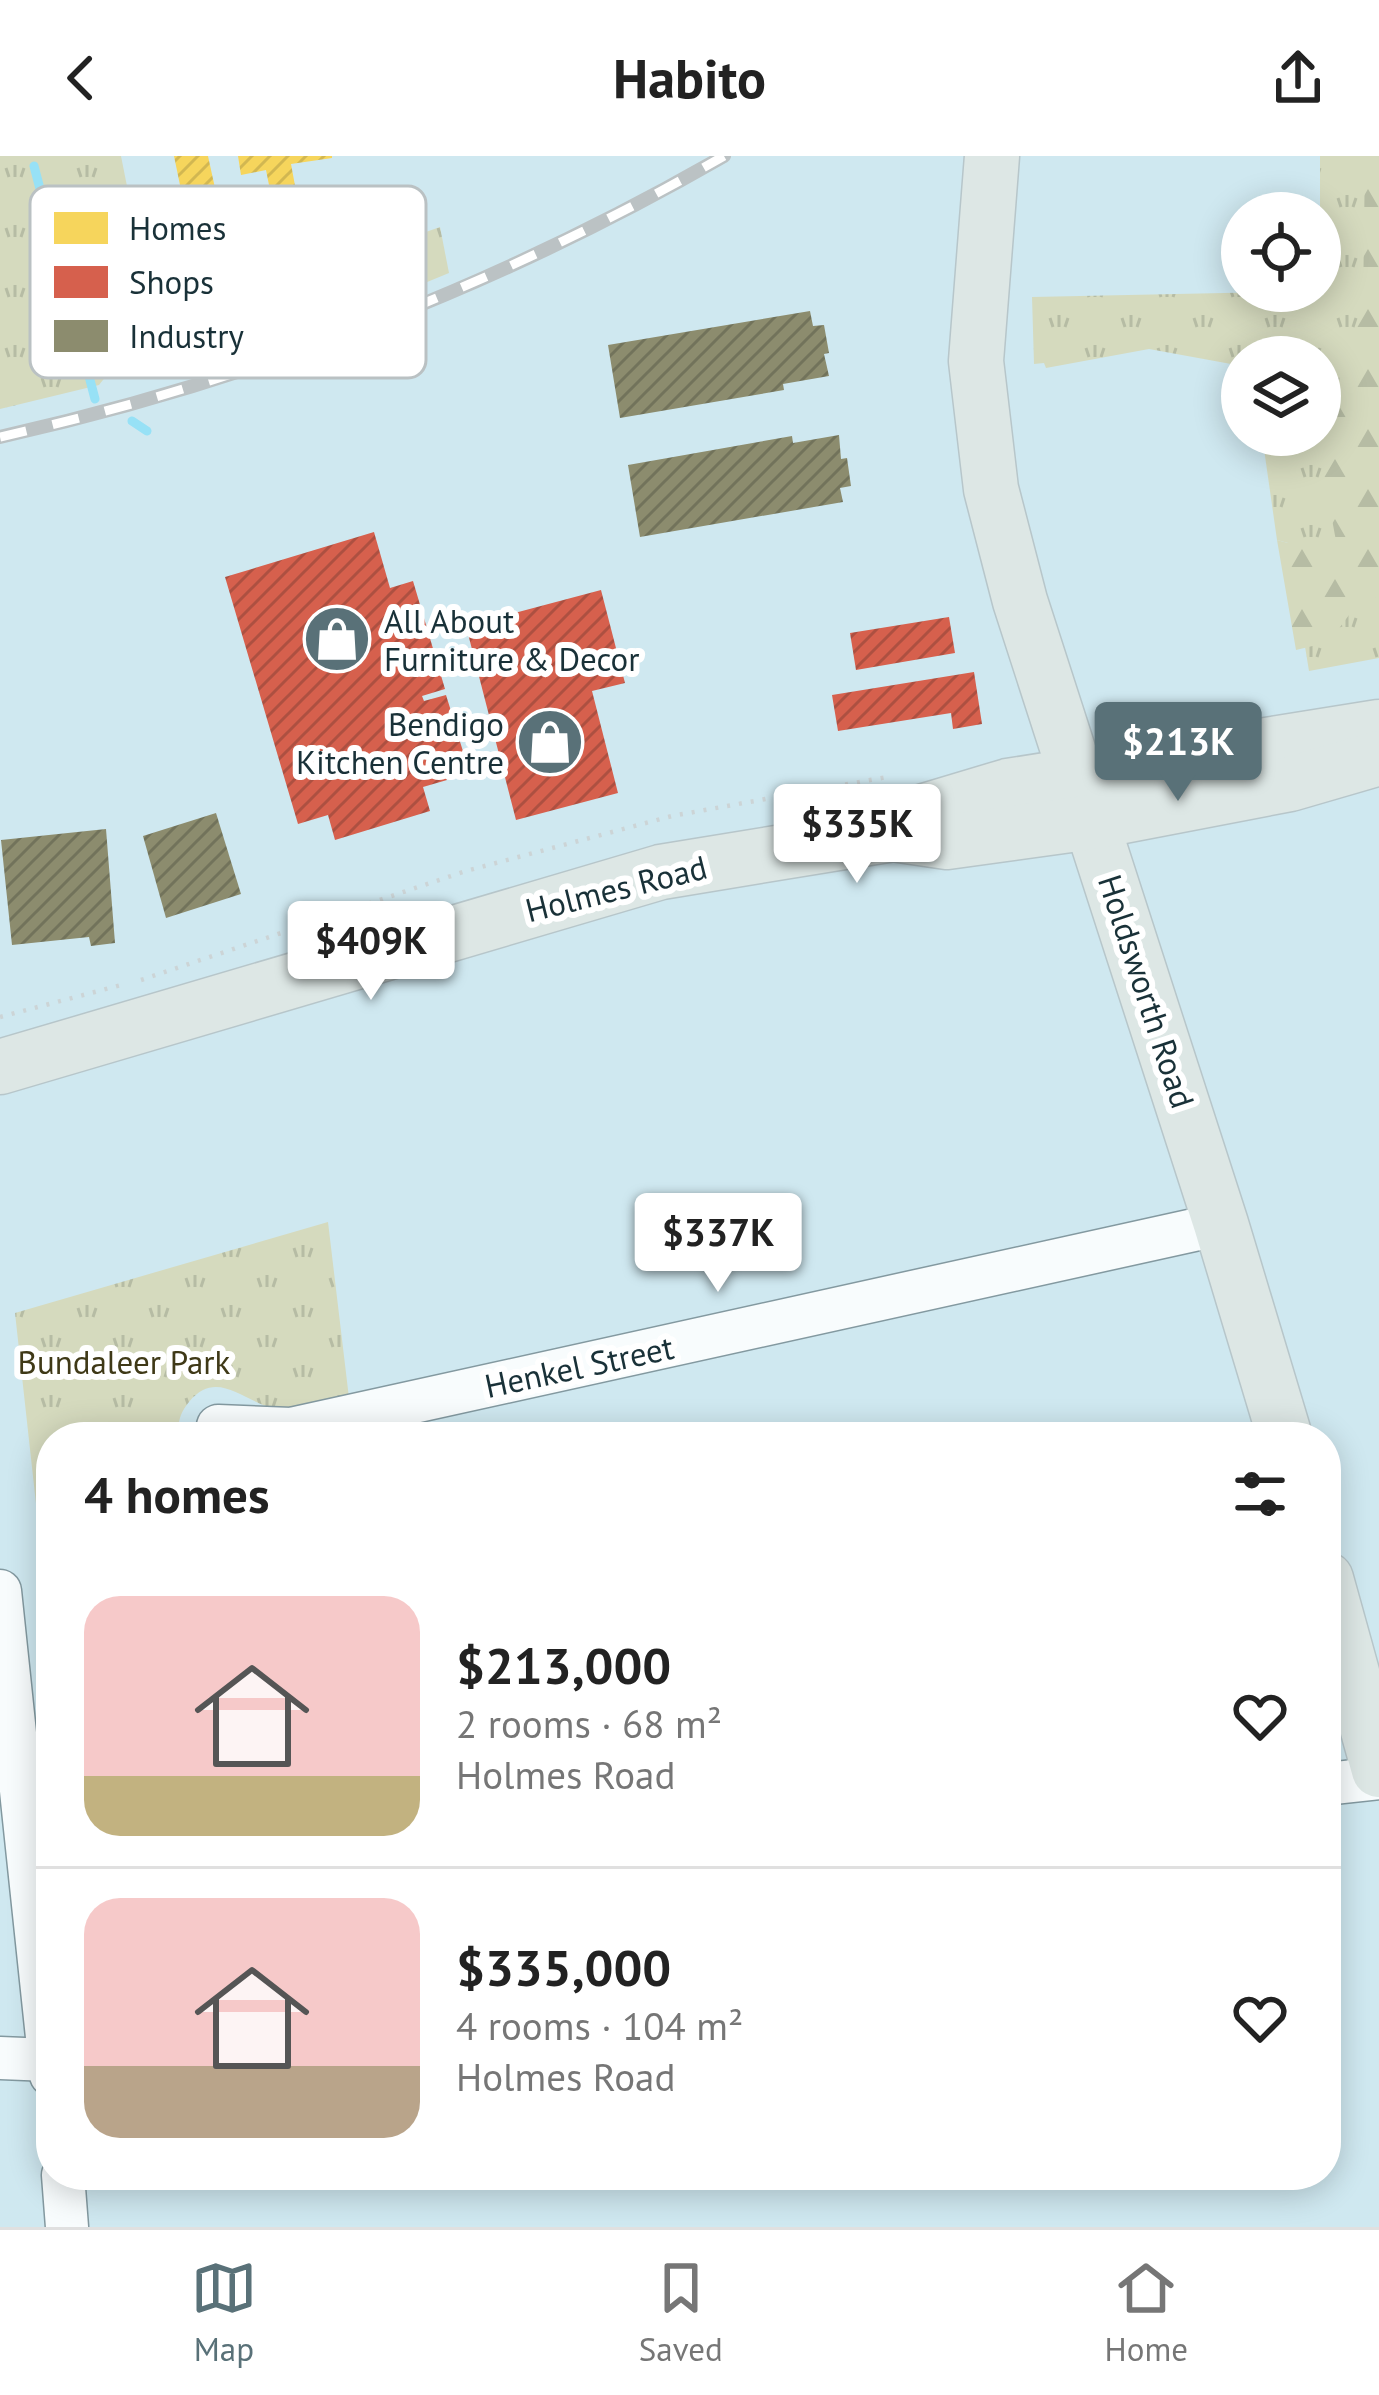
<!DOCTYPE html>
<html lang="en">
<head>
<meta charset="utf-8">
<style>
	:root { --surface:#fff; --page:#f6f6f6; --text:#222; --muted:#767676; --line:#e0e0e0; --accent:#597178 }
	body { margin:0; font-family:"PT Sans",sans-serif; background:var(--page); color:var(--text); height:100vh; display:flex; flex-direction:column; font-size:45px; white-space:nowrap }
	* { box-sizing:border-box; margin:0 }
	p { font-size:39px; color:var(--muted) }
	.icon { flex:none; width:66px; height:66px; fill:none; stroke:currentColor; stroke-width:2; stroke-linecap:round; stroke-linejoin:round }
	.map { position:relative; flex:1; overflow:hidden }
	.drawer { position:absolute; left:36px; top:1266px; width:1305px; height:768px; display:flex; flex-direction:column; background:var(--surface); border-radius:48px; box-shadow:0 6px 30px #0003 }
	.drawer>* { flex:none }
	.buttons { position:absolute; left:1221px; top:36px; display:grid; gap:24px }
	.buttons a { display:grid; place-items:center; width:120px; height:120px; border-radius:50%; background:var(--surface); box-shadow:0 6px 30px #0003; font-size:60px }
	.price { position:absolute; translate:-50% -102px; padding:0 27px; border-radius:12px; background:#fff; color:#222; font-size:39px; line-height:78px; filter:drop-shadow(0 3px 6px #0008) }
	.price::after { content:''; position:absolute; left:50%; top:72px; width:36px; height:27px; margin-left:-18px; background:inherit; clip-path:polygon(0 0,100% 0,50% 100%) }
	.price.selected { background:var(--accent); color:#fff }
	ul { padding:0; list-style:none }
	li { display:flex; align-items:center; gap:36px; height:300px; padding:0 48px }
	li+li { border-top:3px solid var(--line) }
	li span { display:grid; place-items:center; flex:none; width:336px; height:240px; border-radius:36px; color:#555 }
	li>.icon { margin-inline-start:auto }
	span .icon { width:144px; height:144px; fill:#fffc; stroke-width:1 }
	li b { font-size:51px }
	h2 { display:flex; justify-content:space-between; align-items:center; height:144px; padding:0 48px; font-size:51px }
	header { display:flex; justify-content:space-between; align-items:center; height:156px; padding:0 48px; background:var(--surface); font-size:54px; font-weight:700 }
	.tab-bar { display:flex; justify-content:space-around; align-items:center; height:168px; border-top:3px solid var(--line); background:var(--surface); font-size:33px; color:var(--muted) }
	.tab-bar a { display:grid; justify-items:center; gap:6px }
	.tab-bar .selected { color:var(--accent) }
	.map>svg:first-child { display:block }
	.grass { fill:url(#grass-tufts) }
	.forest { fill:url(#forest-firs) }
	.homes { fill:url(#homes-hatch) }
	.shops { fill:url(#shops-hatch) }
	.industry { fill:url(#industry-hatch) }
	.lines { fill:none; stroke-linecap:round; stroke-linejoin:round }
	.stream { stroke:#97e1f6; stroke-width:9 }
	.minor-casing { stroke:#8399a0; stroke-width:45 }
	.major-casing { stroke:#b7c6ca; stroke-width:57 }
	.path { stroke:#ccd4d6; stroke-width:4.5; stroke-dasharray:3 9; stroke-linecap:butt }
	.minor { stroke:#f8fcfd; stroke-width:42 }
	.major { stroke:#dde7e5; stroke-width:54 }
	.rail-casing { stroke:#bbc2c4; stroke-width:14 }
	.rail { stroke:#fff; stroke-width:9; stroke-dasharray:27; stroke-linecap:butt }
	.labels { text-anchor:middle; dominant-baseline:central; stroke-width:12; stroke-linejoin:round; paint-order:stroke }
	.poi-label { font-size:33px; fill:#193138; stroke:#fff; text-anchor:start }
	.street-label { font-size:33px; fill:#193138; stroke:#fff }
	.park-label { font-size:33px; fill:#3f3917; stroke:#fff }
	.key { fill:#fff; stroke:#bac1c3; stroke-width:3 }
	.key-label { font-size:33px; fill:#193138 }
</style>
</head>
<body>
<header><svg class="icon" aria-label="back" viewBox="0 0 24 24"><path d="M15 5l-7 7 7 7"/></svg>Habito<svg class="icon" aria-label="share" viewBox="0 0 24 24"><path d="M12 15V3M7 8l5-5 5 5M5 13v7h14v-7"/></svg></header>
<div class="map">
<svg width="1379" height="2071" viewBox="0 0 1379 2071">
	<defs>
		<pattern id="grass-tufts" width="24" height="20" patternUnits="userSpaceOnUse" patternTransform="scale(3)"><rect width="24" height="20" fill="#d5dabe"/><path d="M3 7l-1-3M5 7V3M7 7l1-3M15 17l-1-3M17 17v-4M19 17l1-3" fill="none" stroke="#b6bca4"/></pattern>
		<pattern id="forest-firs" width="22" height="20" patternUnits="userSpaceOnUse" patternTransform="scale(3)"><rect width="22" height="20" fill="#d5dabe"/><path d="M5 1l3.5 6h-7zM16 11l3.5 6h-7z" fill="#b6bca4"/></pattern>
		<pattern id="homes-hatch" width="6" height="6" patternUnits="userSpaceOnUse" patternTransform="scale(3)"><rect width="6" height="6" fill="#f6d55c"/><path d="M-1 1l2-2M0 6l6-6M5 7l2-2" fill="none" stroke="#d2b751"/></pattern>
		<pattern id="shops-hatch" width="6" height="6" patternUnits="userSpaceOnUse" patternTransform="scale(3)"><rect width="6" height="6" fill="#d6604d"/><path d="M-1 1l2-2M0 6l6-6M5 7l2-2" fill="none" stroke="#ad5041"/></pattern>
		<pattern id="industry-hatch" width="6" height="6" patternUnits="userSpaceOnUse" patternTransform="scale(3)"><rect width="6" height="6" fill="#8c8c6e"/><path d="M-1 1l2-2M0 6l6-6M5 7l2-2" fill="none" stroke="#72735b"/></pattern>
	</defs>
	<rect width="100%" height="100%" fill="#cfe8f0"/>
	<!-- grass -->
	<g class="grass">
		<path d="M 0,0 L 121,0 L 153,161 L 99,229 L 0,253 Z"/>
		<path d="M 1320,0 L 1379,0 L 1379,502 L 1309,515 L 1288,387 L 1277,384 L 1262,279 L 1320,279 L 1320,201 L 1242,201 L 1242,210 L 1149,193 L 1046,212 L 1044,207 L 1034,208 L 1032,141 L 1320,135 Z"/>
		<path d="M 440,71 L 449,117 L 369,150 L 249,184 L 243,141 Z"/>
		<path d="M 328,1066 L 349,1242 C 326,1247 298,1257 274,1252 C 243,1246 217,1212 189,1246 C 180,1257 177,1267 179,1281 L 51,1281 L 51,1368 L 40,1384 L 15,1157 Z"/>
	</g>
	<!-- forest -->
	<path class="forest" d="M 1365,0 L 1379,0 L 1379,444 L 1366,436 L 1329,486 L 1296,494 L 1277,384 L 1339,401 L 1318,288 L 1363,152 Z"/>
	<!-- homes -->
	<g class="homes">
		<path d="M 174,0 L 208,0 L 220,55 L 187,63 Z"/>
		<path d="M 238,0 L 332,0 L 332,2 L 291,8 L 296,35 L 271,39 L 266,14 L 241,19 Z"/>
	</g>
	<!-- shops -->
	<g class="shops">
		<path d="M 374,376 L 390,432 L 413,425 L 445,533 L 422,540 L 424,545 L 446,539 L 455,568 L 432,574 L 434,580 L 456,573 L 468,611 L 445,617 L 447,624 L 423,631 L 430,655 L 335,684 L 328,659 L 298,668 L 225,421 Z"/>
		<path d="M 601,434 L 625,527 L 592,535 L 618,637 L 516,664 L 466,470 Z"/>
		<path d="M 949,461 L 955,497 L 856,514 L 850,477 Z"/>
		<path d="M 974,516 L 982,568 L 953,573 L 951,557 L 838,575 L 832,539 Z"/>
	</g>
	<!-- industry -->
	<g class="industry">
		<path d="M 810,155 L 813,170 L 824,169 L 829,197 L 824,198 L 829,220 L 783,228 L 784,234 L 620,262 L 608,189 Z"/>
		<path d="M 839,279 L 841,303 L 847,302 L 851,330 L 840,332 L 843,346 L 640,381 L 628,309 L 792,280 L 793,287 Z"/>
		<path d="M 216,657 L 241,738 L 166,762 L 143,680 Z"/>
		<path d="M 106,673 L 115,787 L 91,790 L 89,781 L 12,789 L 1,684 Z"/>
	</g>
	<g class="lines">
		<!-- stream -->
		<g class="stream">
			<path d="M 34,10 L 95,243"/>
			<path d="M 132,265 L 147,275"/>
		</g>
		<defs>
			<g id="minor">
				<path d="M 218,1270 L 291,1273 L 1221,1068"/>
				<path d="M 0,1435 L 51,1919"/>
				<path d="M 1326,1628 L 1379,1622"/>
				<path d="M 0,1902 L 49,1904"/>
				<path d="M 63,2019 L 67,2071"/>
			</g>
			<g id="major">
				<path d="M 992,0 L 976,205 L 991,333 L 1020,445 L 1221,1068 L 1285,1281"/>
				<path d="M 893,678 L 921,656 L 1008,630 L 1379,571"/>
				<path d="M 0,911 L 661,716 L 893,678 L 947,686 L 1092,666 L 1290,628 L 1379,602"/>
				<path d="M 1326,1423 L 1379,1614"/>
			</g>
		</defs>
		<!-- minor casing -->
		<use href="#minor" class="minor-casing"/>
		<!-- major casing -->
		<use href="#major" class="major-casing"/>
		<!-- path -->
		<g class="path">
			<path d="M 141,824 L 466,715 L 672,660 L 887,621"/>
			<path d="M 0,861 L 125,828"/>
		</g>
		<!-- minor -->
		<use href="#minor" class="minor"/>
		<!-- major -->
		<use href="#major" class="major"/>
		<defs>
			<path id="rail" d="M 0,281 C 254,224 498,130 724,0"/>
		</defs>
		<!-- rail casing -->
		<use href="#rail" class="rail-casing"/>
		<!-- rail -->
		<use href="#rail" class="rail"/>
	</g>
	<!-- icons -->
	<defs>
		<symbol id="shop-disc" viewBox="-11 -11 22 22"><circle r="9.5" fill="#597178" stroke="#fff"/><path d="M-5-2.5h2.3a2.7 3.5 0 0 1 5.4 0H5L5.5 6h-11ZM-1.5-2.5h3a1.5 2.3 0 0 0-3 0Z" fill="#fff"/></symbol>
	</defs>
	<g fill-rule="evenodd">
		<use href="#shop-disc" x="299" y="445" width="76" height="76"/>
		<use href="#shop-disc" x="512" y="548" width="76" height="76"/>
	</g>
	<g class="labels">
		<!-- poi labels -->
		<g class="poi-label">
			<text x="384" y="464">All About<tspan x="384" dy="38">Furniture &amp; Decor</tspan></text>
			<text x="504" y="567" text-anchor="end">Bendigo<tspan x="504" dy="38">Kitchen Centre</tspan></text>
		</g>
		<!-- street labels -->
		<g class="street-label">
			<text transform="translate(616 732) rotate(-14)">Holmes Road</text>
			<text transform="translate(1147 835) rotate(72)">Holdsworth Road</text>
			<text transform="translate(579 1210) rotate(-12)">Henkel Street</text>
		</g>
		<!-- park labels -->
		<g class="park-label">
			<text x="124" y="1205">Bundaleer Park</text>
		</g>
	</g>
	<!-- legend -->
	<rect x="30" y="30" width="396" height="192" rx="18" class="key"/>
	<rect x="54" y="56" width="54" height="32" fill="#f6d55c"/>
	<rect x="54" y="110" width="54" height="32" fill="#d6604d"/>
	<rect x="54" y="164" width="54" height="32" fill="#8c8c6e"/>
	<g class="key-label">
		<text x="129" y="84">Homes</text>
		<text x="129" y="138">Shops</text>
		<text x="129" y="192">Industry</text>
	</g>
</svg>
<div class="buttons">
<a><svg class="icon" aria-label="locate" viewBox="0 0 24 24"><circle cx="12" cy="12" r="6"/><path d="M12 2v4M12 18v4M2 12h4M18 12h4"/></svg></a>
<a><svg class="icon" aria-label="layers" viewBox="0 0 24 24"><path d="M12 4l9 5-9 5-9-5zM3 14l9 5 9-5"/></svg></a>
</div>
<b class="price selected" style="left:1178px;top:648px">$213K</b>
<b class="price" style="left:857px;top:730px">$335K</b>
<b class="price" style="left:371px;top:847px">$409K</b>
<b class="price" style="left:718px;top:1139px">$337K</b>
<section class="drawer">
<h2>4 homes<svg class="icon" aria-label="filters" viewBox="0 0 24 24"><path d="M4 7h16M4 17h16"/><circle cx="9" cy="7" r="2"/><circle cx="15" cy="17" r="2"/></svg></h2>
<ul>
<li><span style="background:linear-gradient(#f6c9c9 75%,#c2b280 0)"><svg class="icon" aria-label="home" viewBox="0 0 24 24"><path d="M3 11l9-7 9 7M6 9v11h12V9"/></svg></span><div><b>$213,000</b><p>2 rooms · 68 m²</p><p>Holmes Road</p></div><svg class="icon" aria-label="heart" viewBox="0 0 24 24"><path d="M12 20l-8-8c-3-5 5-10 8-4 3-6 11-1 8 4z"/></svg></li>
<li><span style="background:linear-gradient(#f6c9c9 70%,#b9a48a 0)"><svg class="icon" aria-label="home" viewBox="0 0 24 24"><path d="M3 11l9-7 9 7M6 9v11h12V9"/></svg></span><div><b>$335,000</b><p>4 rooms · 104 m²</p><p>Holmes Road</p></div><svg class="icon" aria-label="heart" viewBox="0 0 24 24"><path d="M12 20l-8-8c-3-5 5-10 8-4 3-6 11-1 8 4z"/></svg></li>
</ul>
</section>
</div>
<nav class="tab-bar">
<a class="selected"><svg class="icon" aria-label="map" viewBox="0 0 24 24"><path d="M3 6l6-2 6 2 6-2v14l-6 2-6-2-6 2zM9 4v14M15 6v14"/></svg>Map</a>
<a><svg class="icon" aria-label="saved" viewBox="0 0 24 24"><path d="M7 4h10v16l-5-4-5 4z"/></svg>Saved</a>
<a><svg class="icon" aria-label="home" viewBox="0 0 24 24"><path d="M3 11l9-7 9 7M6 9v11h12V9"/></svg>Home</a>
</nav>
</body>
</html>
